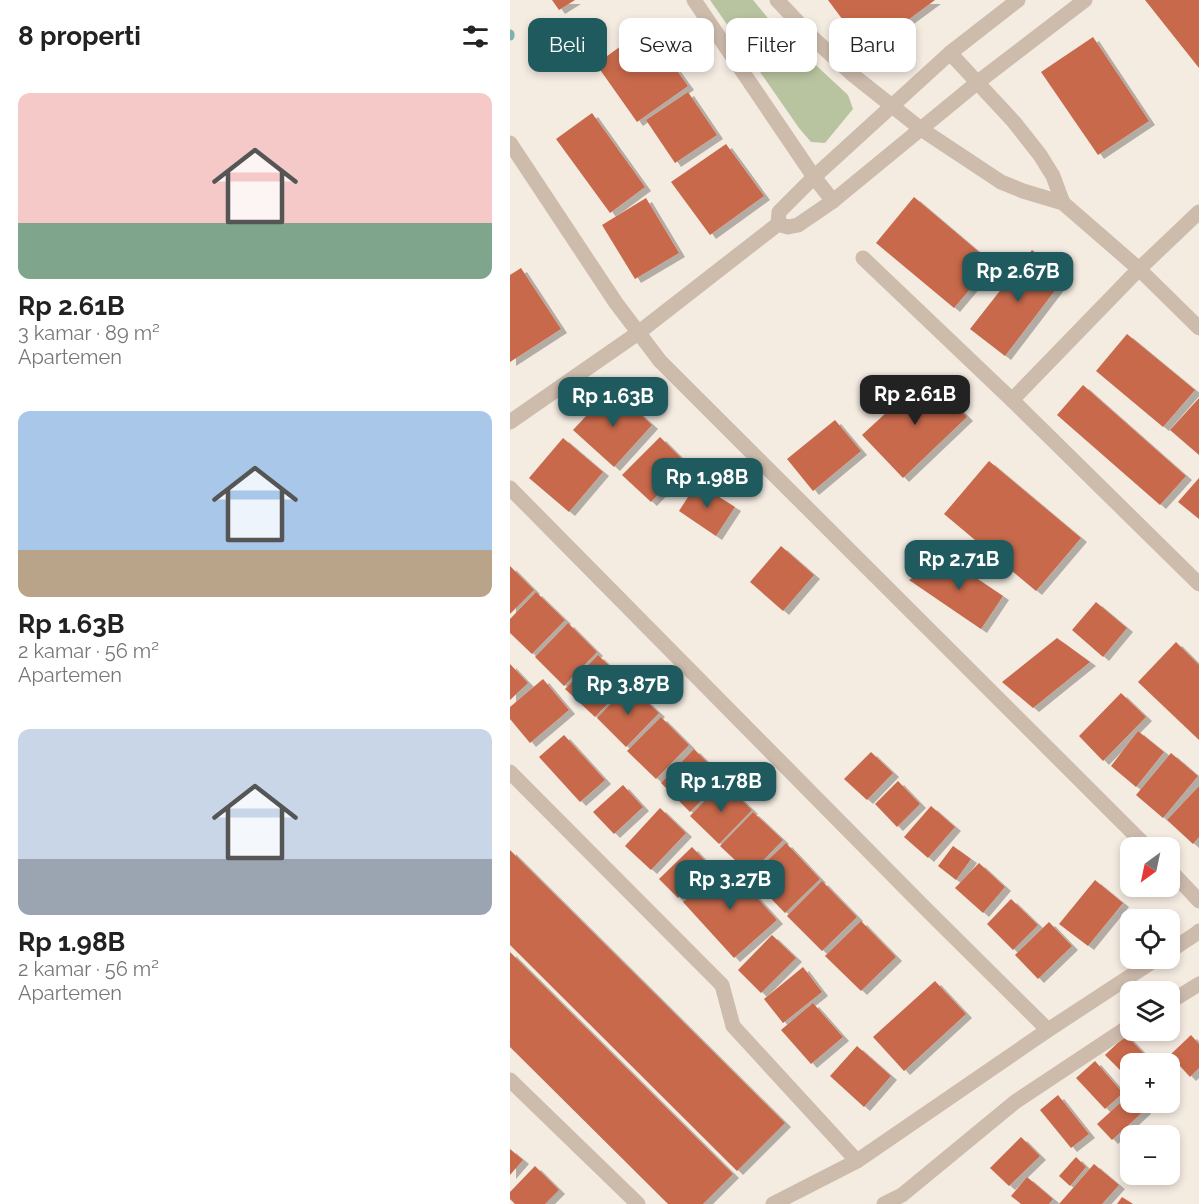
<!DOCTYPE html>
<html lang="id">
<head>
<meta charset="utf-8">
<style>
	:root { --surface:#fff; --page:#f2f2f2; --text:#222; --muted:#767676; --accent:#1f5a5e }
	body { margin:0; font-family:Raleway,sans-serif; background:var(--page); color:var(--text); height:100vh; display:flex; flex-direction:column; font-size:22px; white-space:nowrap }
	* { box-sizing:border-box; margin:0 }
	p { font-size:20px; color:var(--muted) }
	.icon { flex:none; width:33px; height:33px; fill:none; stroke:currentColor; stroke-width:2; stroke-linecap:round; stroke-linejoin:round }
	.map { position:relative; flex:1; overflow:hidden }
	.sheet { display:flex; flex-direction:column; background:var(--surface); width:510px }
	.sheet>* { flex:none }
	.banner { position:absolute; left:18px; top:18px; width:570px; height:54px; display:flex; gap:12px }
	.needle { width:39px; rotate:213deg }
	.buttons { position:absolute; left:610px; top:837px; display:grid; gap:12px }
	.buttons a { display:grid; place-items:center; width:60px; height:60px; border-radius:12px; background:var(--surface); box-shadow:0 3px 9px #0003; font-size:30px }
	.price { position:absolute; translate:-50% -51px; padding:0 14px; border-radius:12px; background:var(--accent); color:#fff; font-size:20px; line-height:39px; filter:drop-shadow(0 2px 3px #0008) }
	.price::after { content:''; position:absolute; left:50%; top:36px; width:18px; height:14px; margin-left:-9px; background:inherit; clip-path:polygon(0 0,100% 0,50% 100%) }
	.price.on { background:#222; color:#fff }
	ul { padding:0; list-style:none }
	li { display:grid; align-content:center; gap:12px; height:318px; padding:0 18px }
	li span { display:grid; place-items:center; height:186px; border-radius:12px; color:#555 }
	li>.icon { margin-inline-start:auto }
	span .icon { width:108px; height:108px; fill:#fffc; stroke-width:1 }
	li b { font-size:26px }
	h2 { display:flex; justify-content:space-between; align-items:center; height:72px; padding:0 18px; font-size:26px }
	.pill { padding:0 21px; border-radius:12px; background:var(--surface); box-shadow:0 3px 9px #0003; font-size:21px; line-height:54px }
	.pill.on { background:var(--accent); color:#fff }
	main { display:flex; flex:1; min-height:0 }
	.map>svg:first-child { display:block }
	.green { fill:#b8c4a0 }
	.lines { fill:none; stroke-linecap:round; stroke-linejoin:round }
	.stream { stroke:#7fb0b2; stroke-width:9 }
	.building { fill:#c8694b; filter:url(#shadow) }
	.minor { stroke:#cdbbac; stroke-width:15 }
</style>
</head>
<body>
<main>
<section class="sheet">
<h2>8 properti<svg class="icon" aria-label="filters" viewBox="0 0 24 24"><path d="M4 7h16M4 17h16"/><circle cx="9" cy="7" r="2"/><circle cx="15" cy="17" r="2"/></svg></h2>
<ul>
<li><span style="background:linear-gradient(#f6c9c9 70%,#7fa58c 0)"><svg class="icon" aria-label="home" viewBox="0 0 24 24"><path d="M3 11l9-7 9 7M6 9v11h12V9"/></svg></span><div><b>Rp 2.61B</b><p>3 kamar · 89 m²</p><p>Apartemen</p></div></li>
<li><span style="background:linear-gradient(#a9c7e8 75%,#b9a48a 0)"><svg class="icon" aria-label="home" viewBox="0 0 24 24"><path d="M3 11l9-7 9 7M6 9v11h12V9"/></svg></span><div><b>Rp 1.63B</b><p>2 kamar · 56 m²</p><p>Apartemen</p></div></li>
<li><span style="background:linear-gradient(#c9d6e8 70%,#9aa5b1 0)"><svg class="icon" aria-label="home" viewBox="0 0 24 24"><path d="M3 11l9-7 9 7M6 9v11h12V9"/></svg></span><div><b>Rp 1.98B</b><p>2 kamar · 56 m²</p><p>Apartemen</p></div></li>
</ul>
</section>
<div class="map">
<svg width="689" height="1204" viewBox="0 0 689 1204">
	<defs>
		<filter id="shadow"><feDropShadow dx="6" dy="4" stdDeviation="0" flood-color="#0004"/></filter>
	</defs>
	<rect width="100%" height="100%" fill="#f4ebe1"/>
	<!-- green -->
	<path class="green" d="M 200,0 L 243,0 L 267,29 L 338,95 L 343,109 L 315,143 L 301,142 L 289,128 Z"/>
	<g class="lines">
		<!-- stream -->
		<path class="stream" d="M 0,34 L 0,36"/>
	</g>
	<!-- building -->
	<g class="building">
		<path d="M 42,0 L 65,0 L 49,10 Z"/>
		<path d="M 318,0 L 425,0 L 356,51 Z"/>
		<path d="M 635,0 L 689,0 L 689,68 Z"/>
		<path d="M 136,28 L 178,86 L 127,122 L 86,64 Z"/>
		<path d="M 583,37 L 639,121 L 588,155 L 531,72 Z"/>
		<path d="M 178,92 L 207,135 L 165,163 L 136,120 Z"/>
		<path d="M 82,113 L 135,187 L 100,213 L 46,139 Z"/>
		<path d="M 216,144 L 254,196 L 200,235 L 161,182 Z"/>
		<path d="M 404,197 L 482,263 L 444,308 L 366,243 Z"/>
		<path d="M 136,198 L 169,253 L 125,279 L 92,225 Z"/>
		<path d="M 522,250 L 556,276 L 495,356 L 460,329 Z"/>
		<path d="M 11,268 L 51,329 L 0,362 L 0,275 Z"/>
		<path d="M 617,334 L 685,390 L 653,427 L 586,371 Z"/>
		<path d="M 417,375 L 457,417 L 393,478 L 352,435 Z"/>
		<path d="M 573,385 L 676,476 L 650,505 L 547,415 Z"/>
		<path d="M 102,388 L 142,425 L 104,467 L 63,430 Z"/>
		<path d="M 689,398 L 689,455 L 660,430 Z"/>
		<path d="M 325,420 L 351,451 L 303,491 L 277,459 Z"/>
		<path d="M 150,437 L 177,464 L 141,502 L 112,475 Z"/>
		<path d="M 53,438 L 93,472 L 59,512 L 19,478 Z"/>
		<path d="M 479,461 L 571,538 L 526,591 L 434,514 Z"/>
		<path d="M 689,478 L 689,519 L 668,502 Z"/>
		<path d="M 187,483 L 225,507 L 206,536 L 169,511 Z"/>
		<path d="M 271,546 L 304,575 L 273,611 L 240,582 Z"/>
		<path d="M 435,557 L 493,596 L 471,629 L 399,580 Z"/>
		<path d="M 0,566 L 24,590 L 0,614 Z"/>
		<path d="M 26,592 L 55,620 L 22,654 L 0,633 L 0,619 Z"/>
		<path d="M 586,602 L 617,628 L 593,657 L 562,630 Z"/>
		<path d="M 58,623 L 87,652 L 54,686 L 25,657 Z"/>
		<path d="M 547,638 L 580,662 L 523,708 L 492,682 Z"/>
		<path d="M 666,642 L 689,665 L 689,740 L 628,682 Z"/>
		<path d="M 88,655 L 117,683 L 85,717 L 55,689 Z"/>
		<path d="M 0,664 L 18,683 L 0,700 Z"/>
		<path d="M 33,679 L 59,710 L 20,743 L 0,719 L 0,707 Z"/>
		<path d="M 119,685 L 149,713 L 116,747 L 87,718 Z"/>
		<path d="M 611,693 L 636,717 L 593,761 L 569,736 Z"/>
		<path d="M 151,717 L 179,745 L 146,779 L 117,751 Z"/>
		<path d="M 628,731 L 654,752 L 626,787 L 601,766 Z"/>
		<path d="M 54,735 L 95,780 L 70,802 L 29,757 Z"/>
		<path d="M 184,749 L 213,778 L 180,812 L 151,783 Z"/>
		<path d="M 361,752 L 383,773 L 357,800 L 334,779 Z"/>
		<path d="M 661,753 L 688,776 L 653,818 L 626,795 Z"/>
		<path d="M 388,781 L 410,804 L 387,827 L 365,804 Z"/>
		<path d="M 213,782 L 242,810 L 209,844 L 180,816 Z"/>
		<path d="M 113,785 L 133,807 L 104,834 L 83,812 Z"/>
		<path d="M 689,786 L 689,837 L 683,844 L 657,820 Z"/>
		<path d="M 421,806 L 445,827 L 418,858 L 394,837 Z"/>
		<path d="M 150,808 L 176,833 L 141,870 L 115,846 Z"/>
		<path d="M 243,812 L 273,840 L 240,874 L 210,846 Z"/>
		<path d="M 276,843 L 310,879 L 275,913 L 240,877 Z"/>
		<path d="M 443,846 L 461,859 L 446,880 L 428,866 Z"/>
		<path d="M 182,847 L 200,866 L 168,898 L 149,879 Z"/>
		<path d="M 0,850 L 275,1123 L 227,1171 L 0,945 Z"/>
		<path d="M 216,863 L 267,920 L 224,958 L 173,902 Z"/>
		<path d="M 469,863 L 495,887 L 473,913 L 445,888 Z"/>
		<path d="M 585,880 L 613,903 L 578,946 L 549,924 Z"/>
		<path d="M 312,881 L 347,917 L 312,951 L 277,916 Z"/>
		<path d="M 501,899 L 528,925 L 503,950 L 477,924 Z"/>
		<path d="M 351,921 L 386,957 L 351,991 L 315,956 Z"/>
		<path d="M 539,922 L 562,946 L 528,979 L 505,955 Z"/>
		<path d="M 262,935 L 286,958 L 251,993 L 228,970 Z"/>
		<path d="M 0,952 L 223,1174 L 193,1204 L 158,1204 L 0,1047 Z"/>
		<path d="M 293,967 L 312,992 L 273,1023 L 254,999 Z"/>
		<path d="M 425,981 L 456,1014 L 394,1071 L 363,1037 Z"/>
		<path d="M 303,1003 L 333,1037 L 301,1064 L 271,1030 Z"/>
		<path d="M 616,1035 L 641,1061 L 638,1064 L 621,1064 L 621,1079 L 620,1080 L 595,1055 Z"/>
		<path d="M 681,1035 L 689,1044 L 689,1068 L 680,1077 L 660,1055 Z"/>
		<path d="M 347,1046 L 381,1076 L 354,1107 L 320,1076 Z"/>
		<path d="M 585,1061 L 613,1093 L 595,1109 L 566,1078 Z"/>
		<path d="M 620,1094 L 621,1096 L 621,1102 L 627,1102 L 635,1110 L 602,1140 L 587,1124 Z"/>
		<path d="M 548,1095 L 579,1134 L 561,1148 L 530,1110 Z"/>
		<path d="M 511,1137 L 530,1156 L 499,1186 L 480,1168 Z"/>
		<path d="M 0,1149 L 13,1160 L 0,1175 Z"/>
		<path d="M 566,1157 L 576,1167 L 560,1186 L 549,1176 Z"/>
		<path d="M 584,1164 L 609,1185 L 592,1204 L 549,1204 Z"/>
		<path d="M 25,1166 L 49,1190 L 35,1204 L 5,1204 L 0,1199 L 0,1192 Z"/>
		<path d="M 517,1177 L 543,1199 L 539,1204 L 511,1204 L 501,1196 Z"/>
		<path d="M 612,1197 L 623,1204 L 607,1204 Z"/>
	</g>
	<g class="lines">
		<!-- minor -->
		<g class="minor">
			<path d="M 184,0 L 304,177 L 323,201"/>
			<path d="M 267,0 L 303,38 L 343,75 L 411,129 L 491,182 L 513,191 L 553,203 L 629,269 L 689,328"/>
			<path d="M 440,53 L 504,122 L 530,155 L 543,176 L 553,203"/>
			<path d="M 0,143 L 106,303 L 150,361 L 638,848"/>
			<path d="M 268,224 L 278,227 L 288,225 L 323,201 L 468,82 L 575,0"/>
			<path d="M 268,224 L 269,212 L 304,177 L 440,53 L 508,0"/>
			<path d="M 353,258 L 502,400 L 689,584"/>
			<path d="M 502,400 L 629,269 L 689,212"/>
			<path d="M 0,422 L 128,333 L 268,224"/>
			<path d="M 0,488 L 413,906 L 538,1030"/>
			<path d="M 0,772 L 212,985 L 223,1026 L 347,1161"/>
			<path d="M 660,870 L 689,901"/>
			<path d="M 660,951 L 687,933 L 689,931"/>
			<path d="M 660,1002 L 689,984"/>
			<path d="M 0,1080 L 128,1204"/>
			<path d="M 263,1204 L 347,1161 L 538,1030 L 648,958"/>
			<path d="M 374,1204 L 392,1195 L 505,1102 L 621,1025"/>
		</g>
	</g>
</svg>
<div class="buttons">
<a><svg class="needle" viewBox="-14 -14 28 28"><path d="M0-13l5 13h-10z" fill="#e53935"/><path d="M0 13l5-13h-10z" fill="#767676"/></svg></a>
<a><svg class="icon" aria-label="locate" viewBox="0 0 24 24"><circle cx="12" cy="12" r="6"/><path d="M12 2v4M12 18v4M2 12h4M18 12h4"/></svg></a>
<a><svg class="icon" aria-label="layers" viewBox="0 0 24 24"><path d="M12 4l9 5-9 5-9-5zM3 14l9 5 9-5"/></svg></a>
<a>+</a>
<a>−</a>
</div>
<b class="price" style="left:508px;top:303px">Rp 2.67B</b>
<b class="price on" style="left:405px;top:426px">Rp 2.61B</b>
<b class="price" style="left:103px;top:428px">Rp 1.63B</b>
<b class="price" style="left:197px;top:509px">Rp 1.98B</b>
<b class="price" style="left:449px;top:591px">Rp 2.71B</b>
<b class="price" style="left:118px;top:716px">Rp 3.87B</b>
<b class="price" style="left:211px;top:813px">Rp 1.78B</b>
<b class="price" style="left:220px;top:911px">Rp 3.27B</b>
<div class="banner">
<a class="pill on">Beli</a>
<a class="pill">Sewa</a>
<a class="pill">Filter</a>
<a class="pill">Baru</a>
</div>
</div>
</main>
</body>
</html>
